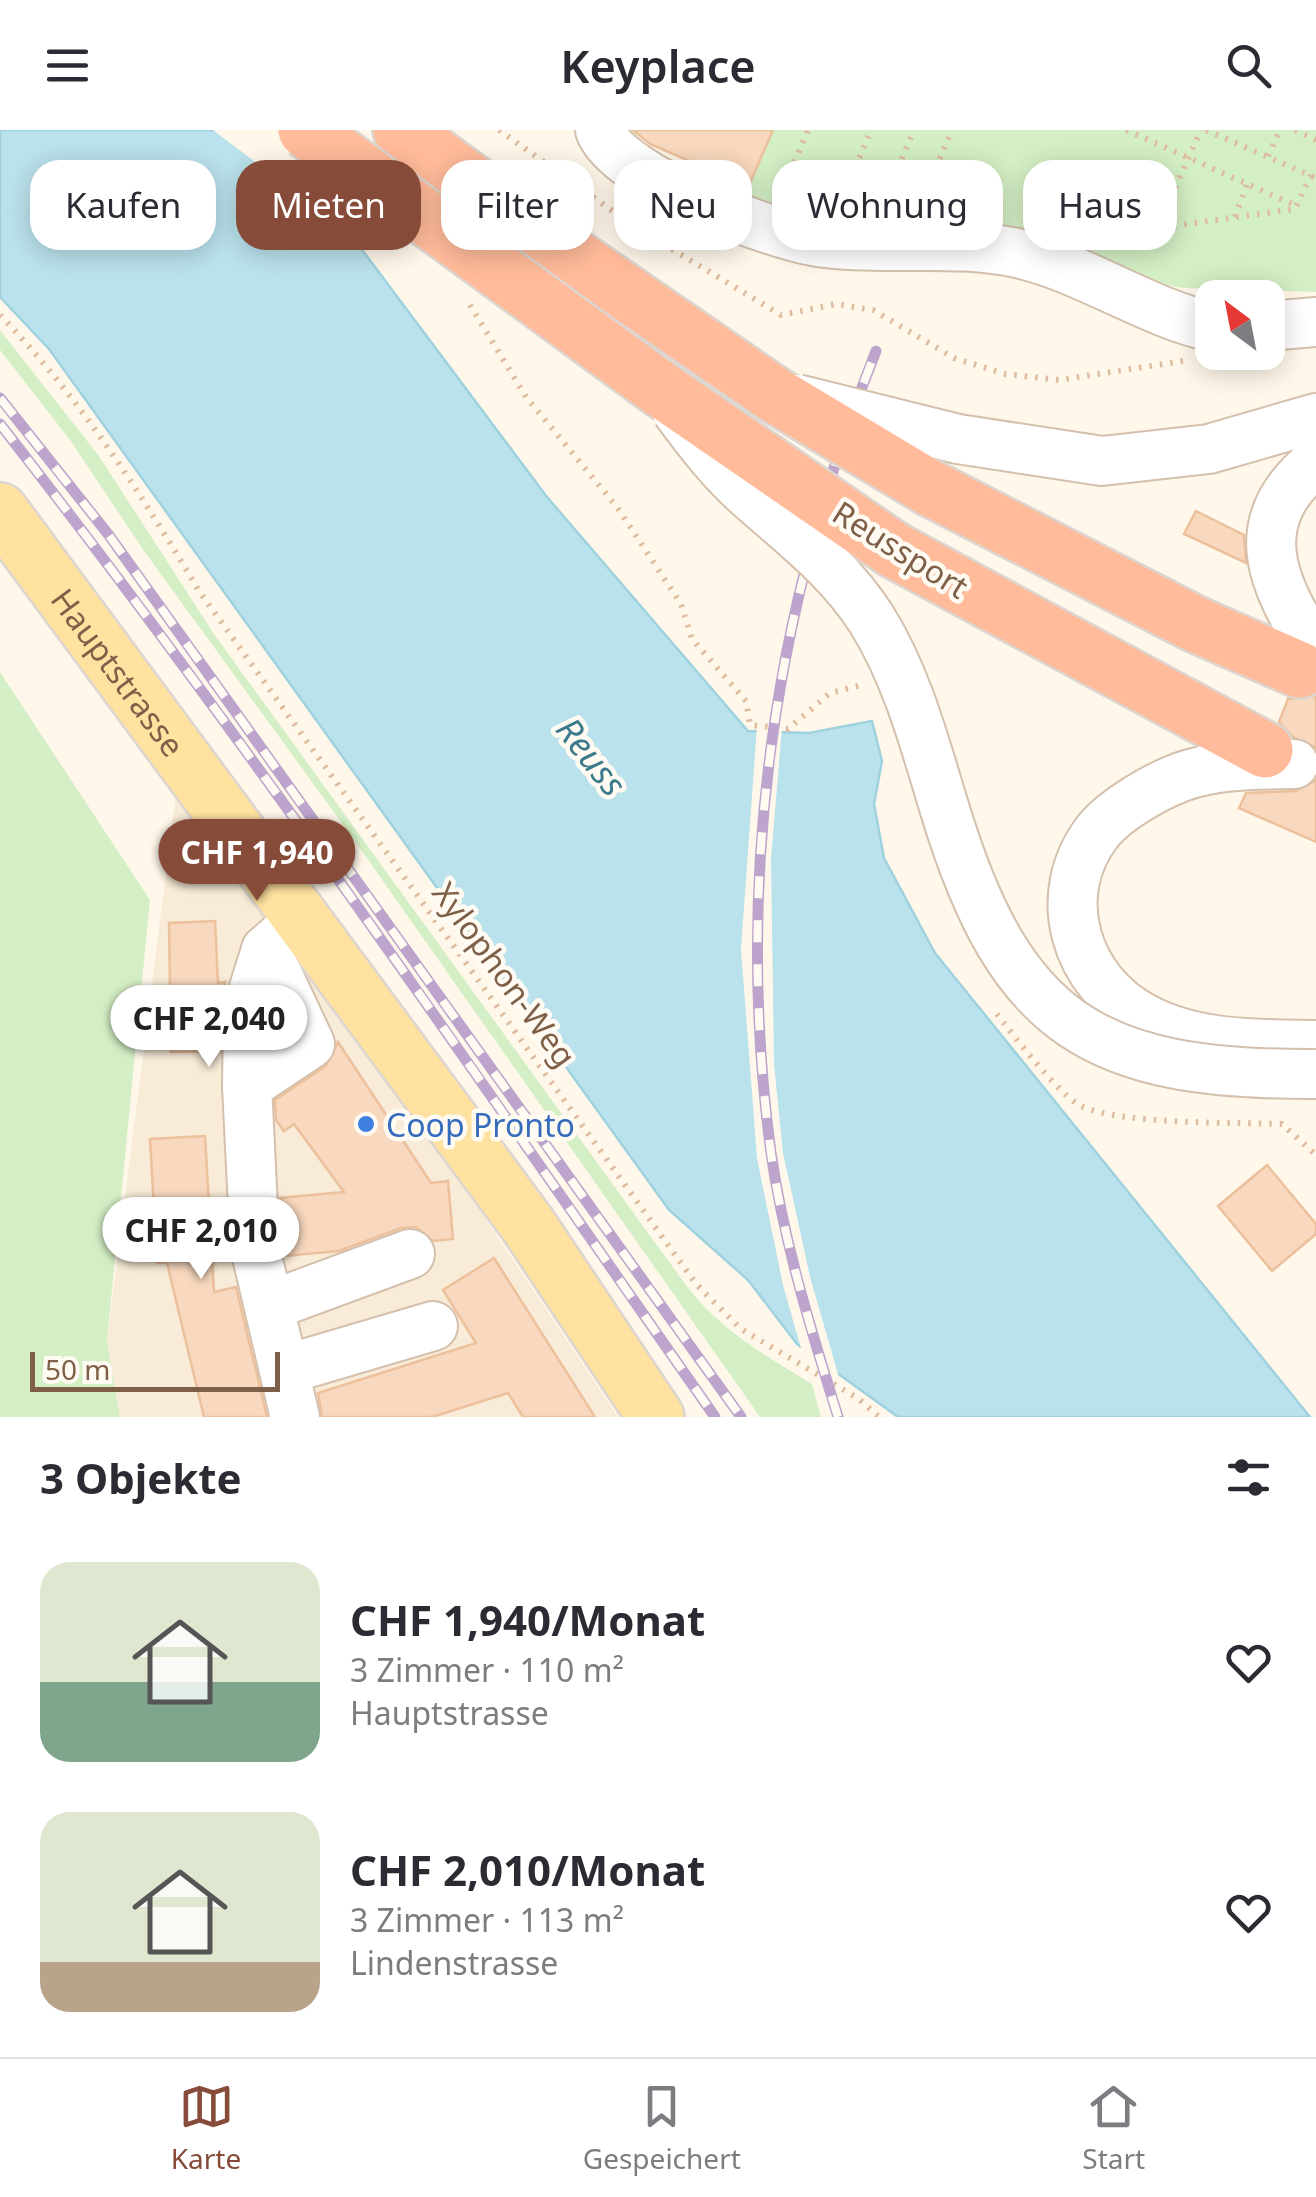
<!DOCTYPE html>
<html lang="de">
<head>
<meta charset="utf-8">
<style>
	:root { --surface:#fff; --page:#f2f2f3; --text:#2b2b33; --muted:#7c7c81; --line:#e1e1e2; --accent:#864c39 }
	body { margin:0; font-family:"Noto Sans",sans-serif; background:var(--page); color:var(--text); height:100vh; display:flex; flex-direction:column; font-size:38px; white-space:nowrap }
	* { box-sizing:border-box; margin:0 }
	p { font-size:32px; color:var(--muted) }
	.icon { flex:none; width:55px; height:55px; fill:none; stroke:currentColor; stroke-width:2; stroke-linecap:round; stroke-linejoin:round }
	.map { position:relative; height:1287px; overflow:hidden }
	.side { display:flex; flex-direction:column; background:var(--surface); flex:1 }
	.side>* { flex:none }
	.hud { position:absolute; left:30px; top:30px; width:1258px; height:90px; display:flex; gap:20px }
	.needle { width:65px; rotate:328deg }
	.tools { position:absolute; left:1195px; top:150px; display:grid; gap:20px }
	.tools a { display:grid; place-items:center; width:90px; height:90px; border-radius:20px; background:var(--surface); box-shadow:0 5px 25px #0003; font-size:50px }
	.scale { position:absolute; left:30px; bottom:25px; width:250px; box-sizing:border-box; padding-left:10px; border:5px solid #7e5f48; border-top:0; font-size:28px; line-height:35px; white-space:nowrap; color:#7e5f48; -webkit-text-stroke:8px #fffbf2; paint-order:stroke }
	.price { position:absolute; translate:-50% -85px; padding:0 22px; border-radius:35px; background:#fff; color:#222; font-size:32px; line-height:65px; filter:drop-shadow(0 2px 5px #0008) }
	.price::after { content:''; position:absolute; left:50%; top:60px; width:30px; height:22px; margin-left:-15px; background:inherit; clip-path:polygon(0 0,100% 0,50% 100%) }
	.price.active { background:var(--accent); color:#fff }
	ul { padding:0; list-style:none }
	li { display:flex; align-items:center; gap:30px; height:250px; padding:0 40px }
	li span { display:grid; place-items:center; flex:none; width:280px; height:200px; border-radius:30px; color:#555 }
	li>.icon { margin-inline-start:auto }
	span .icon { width:120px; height:120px; fill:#fffc; stroke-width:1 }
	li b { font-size:42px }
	h2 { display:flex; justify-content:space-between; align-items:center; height:120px; padding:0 40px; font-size:42px }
	.pill { padding:0 35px; border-radius:30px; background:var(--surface); box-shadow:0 5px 25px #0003; font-size:35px; line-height:90px }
	.pill.active { background:var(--accent); color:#fff }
	header { display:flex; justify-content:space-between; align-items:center; height:130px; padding:0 40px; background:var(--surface); font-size:45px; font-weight:600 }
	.menu { display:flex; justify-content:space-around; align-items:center; height:140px; border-top:2px solid var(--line); background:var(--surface); font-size:28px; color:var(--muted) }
	.menu a { display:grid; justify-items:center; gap:5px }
	.menu .active { color:var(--accent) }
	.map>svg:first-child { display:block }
	.residential { fill:#f8ebd7 }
	.green { fill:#d4efc5 }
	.water { fill:#bae2ec; stroke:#9fd1df; stroke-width:2.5 }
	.pier { fill:#fff8ea }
	.building { fill:#f8d8be; stroke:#edc09c; stroke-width:2.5 }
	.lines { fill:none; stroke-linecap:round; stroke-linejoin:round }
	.minor-casing { stroke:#d4c0ad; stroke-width:52 }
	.major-casing { stroke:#ddd5cf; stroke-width:60 }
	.highway-casing { stroke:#ddd5cf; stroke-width:60 }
	.path { stroke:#debc9f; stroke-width:6; stroke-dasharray:2.5 8; stroke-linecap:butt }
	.minor { stroke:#fff; stroke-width:48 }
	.major { stroke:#ffe2a0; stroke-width:55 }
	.highway { stroke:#ffbb9a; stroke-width:55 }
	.rail-casing { stroke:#bca4cc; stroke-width:11 }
	.rail { stroke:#fffbf2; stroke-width:8; stroke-dasharray:22; stroke-linecap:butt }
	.minor-bridge-casing { stroke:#d4c0ad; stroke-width:52; stroke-linecap:butt }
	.highway-bridge-casing { stroke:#ddd5cf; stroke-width:60; stroke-linecap:butt }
	.minor-bridge { stroke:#fff; stroke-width:48 }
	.highway-bridge { stroke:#ffbb9a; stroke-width:55 }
	.shop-dot { fill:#3f7fe0; stroke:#fffbf2; stroke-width:4 }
	.labels { text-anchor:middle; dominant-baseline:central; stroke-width:9; stroke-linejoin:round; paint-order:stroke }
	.street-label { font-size:32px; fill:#7e5f48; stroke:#fffbf2 }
	.shop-label { font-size:32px; fill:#366cbe; stroke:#fffbf2; text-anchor:start }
	.water-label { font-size:35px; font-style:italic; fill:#3b7a8c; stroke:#fffbf2 }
</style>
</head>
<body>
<header><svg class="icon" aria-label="menu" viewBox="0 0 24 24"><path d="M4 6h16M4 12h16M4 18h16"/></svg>Keyplace<svg class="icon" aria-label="search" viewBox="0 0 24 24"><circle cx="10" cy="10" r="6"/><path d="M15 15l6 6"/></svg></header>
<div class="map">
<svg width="1316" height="1287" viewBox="0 0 1316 1287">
	<rect width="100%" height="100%" fill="#fff8ea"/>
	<!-- residential -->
	<path class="residential" d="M 180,632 L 618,1287 L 120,1287 L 107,1211 Z"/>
	<!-- green -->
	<g class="green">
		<path d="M 625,0 L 1316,0 L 1316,162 L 1184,158 L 812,101 L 683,44 L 688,31 Z"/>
		<path d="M 0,200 L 99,326 L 214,504 L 688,1158 C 722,1201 766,1226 812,1254 L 821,1287 L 760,1287 L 352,707 L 144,421 L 70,310 L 0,220 Z"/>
		<path d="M 0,542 L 150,770 L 107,1211 L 120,1287 L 0,1287 Z"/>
	</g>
	<!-- water -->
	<path class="water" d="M 0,0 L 325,0 L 354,109 L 547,367 L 748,601 L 809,603 L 872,591 L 882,631 L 874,674 L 884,728 L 935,823 L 1310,1287 L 898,1287 L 797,1214 L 748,1150 L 669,1080 L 49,219 L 0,167 Z"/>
	<!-- pier -->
	<g class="pier">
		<path d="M 213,0 L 330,0 L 363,113 Z"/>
		<path d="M 757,596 L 782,597 L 771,729 L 774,934 L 783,1023 L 810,1147 L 840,1251 L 803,1225 L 783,1155 L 757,1028 L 741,819 Z"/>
	</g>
	<!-- building -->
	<g class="building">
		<path d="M 633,0 L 773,0 L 746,62 L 687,36 L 689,31 L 650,14 Z"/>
		<path d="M 1196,381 L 1244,405 L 1246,433 L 1184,404 Z"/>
		<path d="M 1316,566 L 1316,618 L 1293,607 L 1279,592 L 1288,569 Z"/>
		<path d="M 1316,650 L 1316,712 L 1239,678 L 1246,663 L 1296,661 Z"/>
		<path d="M 215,791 L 218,853 L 225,852 L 220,921 L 171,922 L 169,793 Z"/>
		<path d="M 338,912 L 431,1053 L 448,1051 L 453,1109 L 433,1111 L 416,1097 L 401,1098 L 339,1121 L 285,1126 L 280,1068 L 344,1062 L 294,994 L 284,1001 L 276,990 L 275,970 L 326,936 Z"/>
		<path d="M 205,1006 L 214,1162 L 236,1157 L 267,1287 L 204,1287 L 167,1133 L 157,1133 L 150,1009 Z"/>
		<path d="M 1267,1035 L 1316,1094 L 1316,1104 L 1272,1141 L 1218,1076 Z"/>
		<path d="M 494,1128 L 595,1287 L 523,1287 L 508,1263 L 432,1287 L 322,1287 L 318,1263 L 476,1213 L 443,1160 Z"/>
	</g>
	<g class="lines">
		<defs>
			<g id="minor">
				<path d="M 600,0 C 617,49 775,107 825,113 C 890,121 957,109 1021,124 C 1088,140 1146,182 1212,197"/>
				<path d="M 1268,196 L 1316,192"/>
				<path d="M 958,309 L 1102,331 L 1209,319 L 1316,288"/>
				<path d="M 1316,332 C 1243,392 1271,454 1316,521"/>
				<path d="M 1294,634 C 1255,635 1217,634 1181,647 C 1155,657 1116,679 1098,701 C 1048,766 1076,852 1144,888 C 1196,916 1259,914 1316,915"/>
				<path d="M 247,956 L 310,914 L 266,820"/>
				<path d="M 269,1176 L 410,1124"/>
				<path d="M 284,1240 L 433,1196"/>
				<path d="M 295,1287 L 255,1118 L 247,956 L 248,877 L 266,820 L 301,789"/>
			</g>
			<g id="major">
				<path id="s1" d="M 0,381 L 528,1095 L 656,1287"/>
			</g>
			<g id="highway">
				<path d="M 401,0 L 557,115 L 775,265"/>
				<path d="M 930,358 L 1195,494 L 1300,540"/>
				<path d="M 894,420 L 1265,620"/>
			</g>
		</defs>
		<!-- minor casing -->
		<use href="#minor" class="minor-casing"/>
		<!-- major casing -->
		<use href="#major" class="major-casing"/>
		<!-- highway casing -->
		<use href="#highway" class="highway-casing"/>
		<!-- path -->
		<g class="path">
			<path d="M 499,0 L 635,97 L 781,185 L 836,174 L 873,180 L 954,228 L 1005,244 L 1059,250 L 1183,231"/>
			<path d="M 1126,0 L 1297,76"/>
			<path d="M 1206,0 L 1316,48"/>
			<path d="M 1295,0 L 1316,10"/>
			<path d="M 1268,26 L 1280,0"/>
			<path d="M 787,60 L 784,58 L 808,0"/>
			<path d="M 839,76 L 871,0"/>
			<path d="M 881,77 L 914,0"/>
			<path d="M 919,77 L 952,0"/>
			<path d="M 1235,87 L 1247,54"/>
			<path d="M 1069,96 L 1158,98 L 1295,79 L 1311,45"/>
			<path d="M 1158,96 L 1201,0"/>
			<path d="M 470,175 L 526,267 L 617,377 L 681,474 L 692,509 L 746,571 L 750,595 L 788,599 L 830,563 L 862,555"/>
			<path d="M 0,185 C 80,268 140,362 199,461 L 696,1154 L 741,1199 L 859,1269 L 879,1287"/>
			<path d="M 997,884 C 1012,904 1060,966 1081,976 C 1123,995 1233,992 1282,994 L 1316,1025"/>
		</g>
		<!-- minor -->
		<use href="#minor" class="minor"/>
		<!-- major -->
		<use href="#major" class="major"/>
		<!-- highway -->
		<use href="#highway" class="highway"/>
		<defs>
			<g id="rail">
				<path d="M 0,268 L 108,404 L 741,1287"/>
				<path d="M 0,294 C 251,616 482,953 715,1287"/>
				<path d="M 838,1287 C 811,1200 784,1113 771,1023 C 734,748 774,477 876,221"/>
			</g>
		</defs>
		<!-- rail casing -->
		<use href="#rail" class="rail-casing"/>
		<!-- rail -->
		<use href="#rail" class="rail"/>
		<defs>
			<g id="minor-bridge">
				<path d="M 797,269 L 958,309"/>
				<path d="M 676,280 C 700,313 725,345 756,371 C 799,409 840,440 872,490 C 908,548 925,615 945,680 C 1011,897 1095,945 1316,944"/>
			</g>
			<g id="highway-bridge">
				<path d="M 306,0 L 659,258 L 894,420"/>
				<path d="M 775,265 L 930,358"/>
			</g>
		</defs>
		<!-- minor-bridge casing -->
		<use href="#minor-bridge" class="minor-bridge-casing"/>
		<!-- highway-bridge casing -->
		<use href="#highway-bridge" class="highway-bridge-casing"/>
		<!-- minor-bridge -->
		<use href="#minor-bridge" class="minor-bridge"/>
		<!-- highway-bridge -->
		<use href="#highway-bridge" class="highway-bridge"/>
	</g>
	<!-- markers -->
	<circle class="shop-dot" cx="366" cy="994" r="10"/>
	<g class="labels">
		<!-- street labels -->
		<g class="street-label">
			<text transform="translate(901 419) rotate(32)">Reussport</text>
			<text stroke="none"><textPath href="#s1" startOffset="200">Hauptstrasse</textPath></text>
			<text transform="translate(505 844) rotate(54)">Xylophon-Weg</text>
		</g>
		<!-- shop labels -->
		<g class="shop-label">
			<text x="386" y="994">Coop Pronto</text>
		</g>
		<!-- water labels -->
		<g class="water-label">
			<text transform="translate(592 626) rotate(52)">Reuss</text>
		</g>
	</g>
</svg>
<div class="tools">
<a><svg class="needle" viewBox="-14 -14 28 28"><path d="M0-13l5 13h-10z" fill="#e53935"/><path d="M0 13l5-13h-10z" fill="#7c7c81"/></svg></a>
</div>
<div class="scale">50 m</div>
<b class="price active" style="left:257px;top:774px">CHF 1,940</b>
<b class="price" style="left:209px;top:940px">CHF 2,040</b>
<b class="price" style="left:201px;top:1152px">CHF 2,010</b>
<div class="hud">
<a class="pill">Kaufen</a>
<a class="pill active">Mieten</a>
<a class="pill">Filter</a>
<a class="pill">Neu</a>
<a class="pill">Wohnung</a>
<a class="pill">Haus</a>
</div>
</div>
<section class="side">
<h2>3 Objekte<svg class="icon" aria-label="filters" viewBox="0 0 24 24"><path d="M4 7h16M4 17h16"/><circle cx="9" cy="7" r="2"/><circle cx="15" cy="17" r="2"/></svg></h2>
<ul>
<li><span style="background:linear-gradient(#dfe7d0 60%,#7fa58c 0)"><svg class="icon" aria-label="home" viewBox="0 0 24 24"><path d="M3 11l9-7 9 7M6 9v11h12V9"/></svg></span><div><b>CHF 1,940/Monat</b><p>3 Zimmer · 110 m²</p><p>Hauptstrasse</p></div><svg class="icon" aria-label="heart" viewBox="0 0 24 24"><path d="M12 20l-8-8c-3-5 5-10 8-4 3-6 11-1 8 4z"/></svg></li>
<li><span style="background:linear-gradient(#dfe7d0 75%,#b9a48a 0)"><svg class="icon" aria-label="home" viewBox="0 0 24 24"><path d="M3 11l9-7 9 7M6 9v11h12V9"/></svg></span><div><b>CHF 2,010/Monat</b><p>3 Zimmer · 113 m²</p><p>Lindenstrasse</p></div><svg class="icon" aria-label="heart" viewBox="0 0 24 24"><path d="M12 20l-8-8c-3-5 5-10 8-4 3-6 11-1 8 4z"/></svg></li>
</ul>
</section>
<nav class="menu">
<a class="active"><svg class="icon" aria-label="map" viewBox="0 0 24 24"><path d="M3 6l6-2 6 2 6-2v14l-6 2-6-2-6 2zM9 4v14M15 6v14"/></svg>Karte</a>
<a><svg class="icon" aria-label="saved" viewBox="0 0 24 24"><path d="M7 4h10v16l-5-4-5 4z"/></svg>Gespeichert</a>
<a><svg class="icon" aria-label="home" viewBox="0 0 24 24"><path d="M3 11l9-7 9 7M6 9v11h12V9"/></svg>Start</a>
</nav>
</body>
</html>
